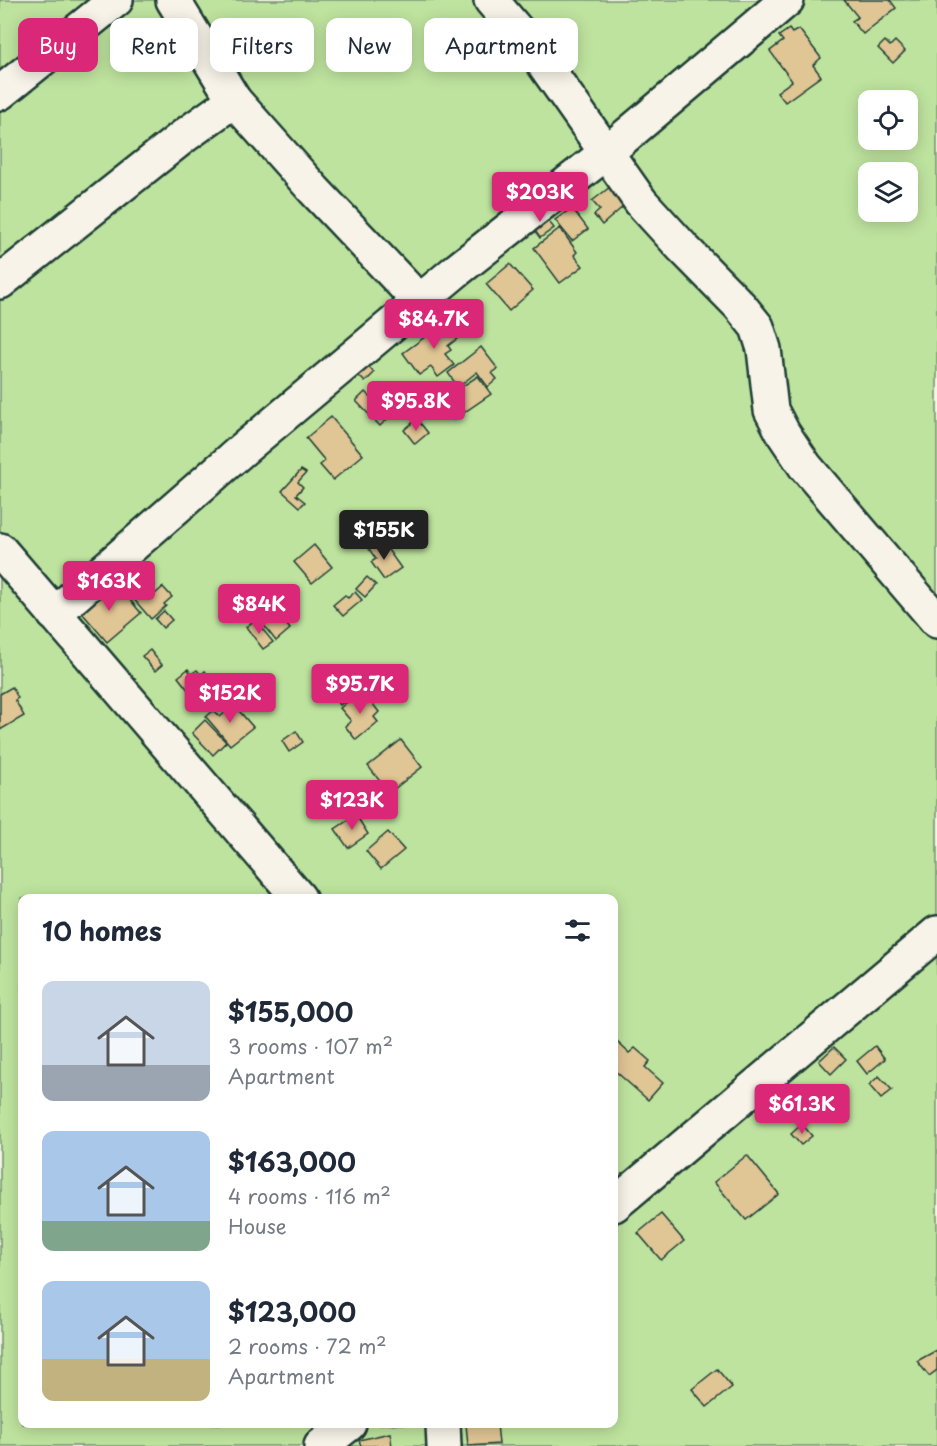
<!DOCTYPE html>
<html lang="en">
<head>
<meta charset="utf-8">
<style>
	:root { --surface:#fff; --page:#f6f6f7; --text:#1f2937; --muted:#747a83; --accent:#db2777 }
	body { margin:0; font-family:"Playpen Sans",sans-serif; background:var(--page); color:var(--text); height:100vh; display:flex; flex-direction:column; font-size:22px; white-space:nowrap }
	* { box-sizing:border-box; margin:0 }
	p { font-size:20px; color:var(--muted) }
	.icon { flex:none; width:33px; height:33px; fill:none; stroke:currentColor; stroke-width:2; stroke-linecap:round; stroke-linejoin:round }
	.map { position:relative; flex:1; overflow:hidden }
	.drawer { position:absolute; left:18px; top:894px; width:600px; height:534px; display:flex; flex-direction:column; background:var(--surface); border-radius:12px; box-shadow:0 3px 15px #0003 }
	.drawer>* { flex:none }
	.guide { position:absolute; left:18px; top:18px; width:600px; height:54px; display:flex; gap:12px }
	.tools { position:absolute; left:858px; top:90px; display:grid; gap:12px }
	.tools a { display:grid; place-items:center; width:60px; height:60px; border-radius:12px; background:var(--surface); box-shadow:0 3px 15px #0003; font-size:30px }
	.price { position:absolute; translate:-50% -51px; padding:0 14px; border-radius:6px; background:var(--accent); color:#fff; font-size:20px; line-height:39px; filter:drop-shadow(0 2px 3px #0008) }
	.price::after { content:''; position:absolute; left:50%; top:36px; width:18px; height:14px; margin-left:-9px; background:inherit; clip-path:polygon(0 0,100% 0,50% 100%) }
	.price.current { background:#222; color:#fff }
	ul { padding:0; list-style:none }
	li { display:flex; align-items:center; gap:18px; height:150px; padding:0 24px }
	li span { display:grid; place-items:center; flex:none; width:168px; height:120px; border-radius:12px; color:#555 }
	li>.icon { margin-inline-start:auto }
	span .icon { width:72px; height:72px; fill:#fffc; stroke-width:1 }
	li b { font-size:26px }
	h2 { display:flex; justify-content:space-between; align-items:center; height:72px; padding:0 24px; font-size:26px }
	.tag { padding:0 21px; border-radius:12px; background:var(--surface); box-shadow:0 3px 15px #0003; font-size:21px; line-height:54px }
	.tag.current { background:var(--accent); color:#fff }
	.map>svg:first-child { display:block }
	.green { fill:#bee39e; stroke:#6e9069; stroke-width:1.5; fill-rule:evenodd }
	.building { fill:#e0c595; stroke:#1f3d34; stroke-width:1.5 }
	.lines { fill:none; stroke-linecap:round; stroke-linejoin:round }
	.minor-casing { stroke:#1f3d34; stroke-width:38 }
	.minor { stroke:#f7f3e8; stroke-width:33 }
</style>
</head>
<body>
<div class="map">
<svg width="937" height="1446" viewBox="0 0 937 1446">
	<rect width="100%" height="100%" fill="#f7f3e8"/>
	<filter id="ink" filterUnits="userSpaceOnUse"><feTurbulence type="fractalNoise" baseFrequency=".0167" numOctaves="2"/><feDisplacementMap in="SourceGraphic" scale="12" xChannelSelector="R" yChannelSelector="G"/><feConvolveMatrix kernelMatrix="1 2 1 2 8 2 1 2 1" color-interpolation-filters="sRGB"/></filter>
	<g filter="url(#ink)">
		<!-- green -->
		<path class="green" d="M 0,0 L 937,0 L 937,1446 L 0,1446 ZM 868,100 L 908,100 L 908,140 L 868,140 ZM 868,172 L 908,172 L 908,212 L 868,212 ZM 22,898 L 614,898 L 614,1424 L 22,1424 Z"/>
		<!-- building -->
		<g class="building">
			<path d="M 844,0 L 890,0 L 896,8 L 863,34 L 852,21 L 858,17 Z"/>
			<path d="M 789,29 L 792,33 L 799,29 L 821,58 L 813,65 L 821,76 L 785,102 L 777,92 L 792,81 L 770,51 L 783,41 L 779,36 Z"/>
			<path d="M 885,41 L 890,46 L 895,41 L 905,51 L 893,63 L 878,48 Z"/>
			<path d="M 610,187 L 625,205 L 602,225 L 594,215 L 600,210 L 592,201 Z"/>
			<path d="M 572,208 L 588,229 L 572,241 L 555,220 Z"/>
			<path d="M 539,209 L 554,228 L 540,238 L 526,218 Z"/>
			<path d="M 560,228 L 577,252 L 574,255 L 583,266 L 560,283 L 534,248 Z"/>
			<path d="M 510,264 L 533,290 L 509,311 L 486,284 Z"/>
			<path d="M 434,309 L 440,318 L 427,328 L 415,312 Z"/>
			<path d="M 451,318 L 463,334 L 448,346 L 451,350 L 445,354 L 454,365 L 438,377 L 431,367 L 419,375 L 403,353 Z"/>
			<path d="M 481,347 L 498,369 L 492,373 L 497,379 L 488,387 L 477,372 L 458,387 L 448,373 Z"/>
			<path d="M 367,365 L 374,373 L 365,382 L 357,374 Z"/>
			<path d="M 478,376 L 491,394 L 453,420 L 443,407 L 456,399 L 452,393 Z"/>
			<path d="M 388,390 L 403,404 L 380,426 L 356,401 L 365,392 L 375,402 Z"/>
			<path d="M 331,417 L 363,455 L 333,480 L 320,465 L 325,461 L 306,438 Z"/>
			<path d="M 417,419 L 428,433 L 415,444 L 404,430 Z"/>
			<path d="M 301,470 L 306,473 L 298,482 L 303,487 L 296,495 L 305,502 L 300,507 L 282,491 Z"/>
			<path d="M 359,513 L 374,533 L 359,545 L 343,525 Z"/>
			<path d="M 381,540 L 401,568 L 384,580 L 371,562 L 376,559 L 369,549 Z"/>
			<path d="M 314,545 L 332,567 L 312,583 L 294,562 Z"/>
			<path d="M 133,562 L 147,579 L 135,589 L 121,573 Z"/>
			<path d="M 367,577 L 376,585 L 365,597 L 356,589 Z"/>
			<path d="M 150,578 L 155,585 L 150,589 L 155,594 L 163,587 L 172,597 L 164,604 L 166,606 L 151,619 L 131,596 Z"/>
			<path d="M 104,584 L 113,596 L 121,589 L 141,613 L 107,642 L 77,607 Z"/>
			<path d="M 355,592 L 362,600 L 343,616 L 333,605 L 345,595 L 348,598 Z"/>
			<path d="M 273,606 L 290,629 L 276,641 L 258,618 Z"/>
			<path d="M 164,611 L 172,620 L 163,628 L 155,619 Z"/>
			<path d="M 255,620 L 273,642 L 263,649 L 246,627 Z"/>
			<path d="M 150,650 L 162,665 L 155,671 L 142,656 Z"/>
			<path d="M 188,669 L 191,674 L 197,670 L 201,675 L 205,671 L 214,684 L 199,695 L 193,687 L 189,691 L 178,677 Z"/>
			<path d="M 345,674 L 358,690 L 340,705 L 327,689 Z"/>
			<path d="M 12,687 L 18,698 L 15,700 L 24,716 L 0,730 L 0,694 Z"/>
			<path d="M 362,690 L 379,712 L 374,717 L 378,722 L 356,740 L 345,726 L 351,721 L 340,708 Z"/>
			<path d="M 234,705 L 253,727 L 230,745 L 206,717 L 214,710 L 220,717 Z"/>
			<path d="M 205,720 L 226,742 L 213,755 L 192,733 Z"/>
			<path d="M 296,731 L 303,742 L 289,752 L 282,741 Z"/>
			<path d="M 401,740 L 422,767 L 389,793 L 368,766 Z"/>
			<path d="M 356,815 L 368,834 L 348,848 L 335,829 Z"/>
			<path d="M 388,832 L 404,850 L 381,869 L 366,851 Z"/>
			<path d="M 615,1040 L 629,1053 L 635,1048 L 650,1061 L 645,1067 L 663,1083 L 648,1100 L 614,1070 Z"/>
			<path d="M 875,1046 L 885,1059 L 867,1074 L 857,1061 Z"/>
			<path d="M 834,1047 L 846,1059 L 831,1074 L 819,1061 Z"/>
			<path d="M 879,1076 L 892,1090 L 881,1099 L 869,1085 Z"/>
			<path d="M 802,1124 L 812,1136 L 801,1145 L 791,1134 Z"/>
			<path d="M 747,1155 L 779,1194 L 746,1220 L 714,1182 Z"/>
			<path d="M 661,1214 L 684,1241 L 661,1260 L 638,1233 Z"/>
			<path d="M 937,1350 L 937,1370 L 929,1376 L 917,1361 Z"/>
			<path d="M 717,1369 L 732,1387 L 707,1407 L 692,1389 Z"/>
			<path d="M 466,1424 L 497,1424 L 499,1444 L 468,1446 Z"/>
			<path d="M 390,1433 L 392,1446 L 361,1446 L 359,1440 Z"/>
		</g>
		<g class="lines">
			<defs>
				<g id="minor">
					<path d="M 491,0 L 537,54 L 641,202 L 683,248 L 740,306 L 757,327 L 764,349 L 771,410 L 783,433 L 805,466 L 937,621"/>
					<path d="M 0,93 L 116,0"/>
					<path d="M 234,100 L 314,190 L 419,301"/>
					<path d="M 0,282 L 184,136 L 234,100 L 173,0"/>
					<path d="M 0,550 L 299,898"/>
					<path d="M 54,614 L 242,450 L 456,271 L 607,152 L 787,0"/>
					<path d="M 614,1205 L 937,933"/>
					<path d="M 443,1424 L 444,1446"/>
					<path d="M 321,1446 L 349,1424"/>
				</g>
			</defs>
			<!-- minor casing -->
			<use href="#minor" class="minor-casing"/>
			<!-- minor -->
			<use href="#minor" class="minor"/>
		</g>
	</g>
</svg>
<div class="tools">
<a><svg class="icon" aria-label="locate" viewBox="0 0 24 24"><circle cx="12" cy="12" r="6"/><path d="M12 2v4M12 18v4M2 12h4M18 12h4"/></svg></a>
<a><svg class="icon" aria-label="layers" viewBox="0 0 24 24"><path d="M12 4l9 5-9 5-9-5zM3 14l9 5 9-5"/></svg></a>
</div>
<b class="price" style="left:540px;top:223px">$203K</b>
<b class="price" style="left:434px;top:350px">$84.7K</b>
<b class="price" style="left:416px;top:432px">$95.8K</b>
<b class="price current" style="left:384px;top:561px">$155K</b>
<b class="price" style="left:109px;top:612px">$163K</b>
<b class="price" style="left:259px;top:635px">$84K</b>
<b class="price" style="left:360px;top:715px">$95.7K</b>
<b class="price" style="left:230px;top:724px">$152K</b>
<b class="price" style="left:352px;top:831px">$123K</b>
<b class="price" style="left:802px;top:1135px">$61.3K</b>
<div class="guide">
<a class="tag current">Buy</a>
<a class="tag">Rent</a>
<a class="tag">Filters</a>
<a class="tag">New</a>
<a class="tag">Apartment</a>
</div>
<section class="drawer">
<h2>10 homes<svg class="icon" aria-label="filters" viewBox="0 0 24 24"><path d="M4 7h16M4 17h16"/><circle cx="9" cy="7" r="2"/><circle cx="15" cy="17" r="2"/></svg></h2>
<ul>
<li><span style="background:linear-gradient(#c9d6e8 70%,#9aa5b1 0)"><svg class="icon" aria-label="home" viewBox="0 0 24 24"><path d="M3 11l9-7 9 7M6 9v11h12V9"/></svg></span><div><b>$155,000</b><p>3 rooms · 107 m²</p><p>Apartment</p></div></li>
<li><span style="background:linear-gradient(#a9c7e8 75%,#7fa58c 0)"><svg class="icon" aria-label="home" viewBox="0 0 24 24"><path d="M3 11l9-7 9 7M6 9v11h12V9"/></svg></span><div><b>$163,000</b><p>4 rooms · 116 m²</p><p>House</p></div></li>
<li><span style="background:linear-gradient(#a9c7e8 65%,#c2b280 0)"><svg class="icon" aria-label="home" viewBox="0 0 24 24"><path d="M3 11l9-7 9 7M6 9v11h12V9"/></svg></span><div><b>$123,000</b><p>2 rooms · 72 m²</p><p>Apartment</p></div></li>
</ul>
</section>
</div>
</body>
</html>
